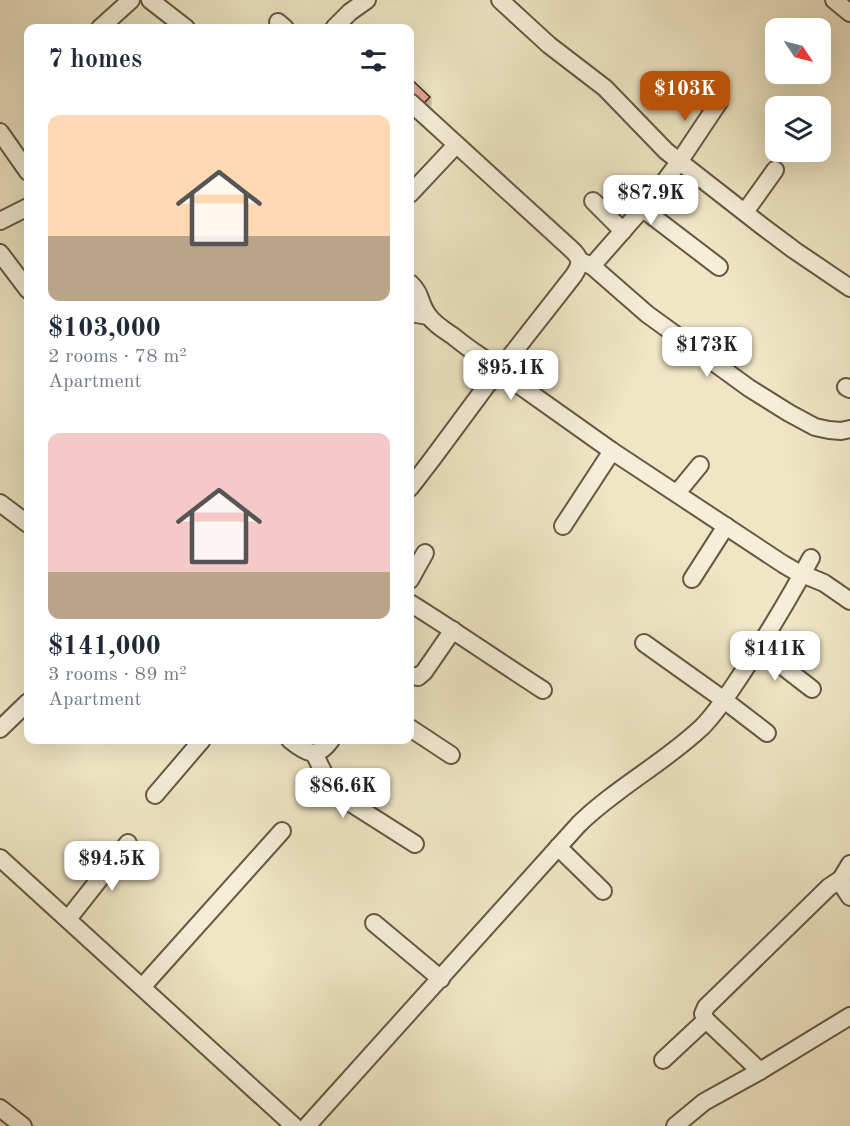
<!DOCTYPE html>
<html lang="en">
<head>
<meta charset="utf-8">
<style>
	:root { --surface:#fff; --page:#f6f6f7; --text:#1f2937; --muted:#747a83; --accent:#b45309 }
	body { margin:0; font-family:"Old Standard TT",serif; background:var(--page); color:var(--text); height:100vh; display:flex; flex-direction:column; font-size:22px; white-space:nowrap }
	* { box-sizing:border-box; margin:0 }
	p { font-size:20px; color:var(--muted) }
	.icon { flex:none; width:33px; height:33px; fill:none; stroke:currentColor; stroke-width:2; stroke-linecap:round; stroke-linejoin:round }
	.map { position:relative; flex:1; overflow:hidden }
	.sheet { position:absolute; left:24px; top:24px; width:390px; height:720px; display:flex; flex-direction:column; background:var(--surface); border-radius:12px; box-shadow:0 6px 24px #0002 }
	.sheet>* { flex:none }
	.needle { width:39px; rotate:125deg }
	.buttons { position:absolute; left:765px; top:18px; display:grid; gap:12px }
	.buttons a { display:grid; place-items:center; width:66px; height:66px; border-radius:12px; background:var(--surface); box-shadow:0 6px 24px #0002; font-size:30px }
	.price { position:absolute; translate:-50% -51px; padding:0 14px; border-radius:12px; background:#fff; color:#222; font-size:20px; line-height:39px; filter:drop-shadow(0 2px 3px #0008) }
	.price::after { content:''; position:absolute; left:50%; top:36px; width:18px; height:14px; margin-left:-9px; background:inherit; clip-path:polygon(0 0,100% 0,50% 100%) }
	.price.selected { background:var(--accent); color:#fff }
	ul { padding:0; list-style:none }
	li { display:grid; align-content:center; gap:12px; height:318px; padding:0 24px }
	li span { display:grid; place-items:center; height:186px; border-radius:12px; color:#555 }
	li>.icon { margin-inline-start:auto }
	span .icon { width:108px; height:108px; fill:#fffc; stroke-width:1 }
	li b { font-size:26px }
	h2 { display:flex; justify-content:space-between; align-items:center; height:72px; padding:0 24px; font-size:26px }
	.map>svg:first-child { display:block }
	.building { fill:#e5a492; stroke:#382917; stroke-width:1.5; filter:url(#shadow) }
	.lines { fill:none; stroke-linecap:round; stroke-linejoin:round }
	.minor-casing { stroke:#665842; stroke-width:20 }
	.minor { stroke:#f5efd9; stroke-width:16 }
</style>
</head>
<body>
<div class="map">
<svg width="850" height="1126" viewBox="0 0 850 1126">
	<defs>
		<filter id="shadow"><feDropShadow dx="3" dy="5" stdDeviation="3" flood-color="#0004"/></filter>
	</defs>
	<rect width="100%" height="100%" fill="#efe6c5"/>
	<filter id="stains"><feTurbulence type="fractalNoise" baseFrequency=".00333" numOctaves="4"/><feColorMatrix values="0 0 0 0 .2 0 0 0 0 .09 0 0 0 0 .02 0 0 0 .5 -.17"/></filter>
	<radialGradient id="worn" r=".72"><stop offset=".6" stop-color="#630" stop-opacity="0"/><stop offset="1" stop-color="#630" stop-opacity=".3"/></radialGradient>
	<!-- building -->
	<path class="building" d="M 410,78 L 430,97 L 423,104 L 410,92 Z"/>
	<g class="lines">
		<defs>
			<g id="minor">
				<path d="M 150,0 L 186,28"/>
				<path d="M 500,0 L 549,45 L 605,88 L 666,151 L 762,226 L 794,250 L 850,288"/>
				<path d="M 834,0 L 850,13"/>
				<path d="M 278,22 L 285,28"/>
				<path d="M 100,28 L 131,0"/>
				<path d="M 334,28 L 350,12 L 367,0"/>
				<path d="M 410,102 L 571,249 C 582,259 581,264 574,275 L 505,363 L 504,369 L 509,378 L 612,451 L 783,564 L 795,571 L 824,583 L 850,601"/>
				<path d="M 0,132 L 28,172"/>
				<path d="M 410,194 L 456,145"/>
				<path d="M 593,201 L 623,231"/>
				<path d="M 643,209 L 719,267"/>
				<path d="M 745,212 L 775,170"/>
				<path d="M 0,221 L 28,207"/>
				<path d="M 0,253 L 28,290"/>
				<path d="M 580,261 L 592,266 L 647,314 L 749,388 L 789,413 L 815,427 L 829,430 L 841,431 L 850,429"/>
				<path d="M 592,266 L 656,193 L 679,162 L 719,102"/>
				<path d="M 410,283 C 422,294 419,303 428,315 C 434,324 444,330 453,336 C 469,349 485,361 504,369 L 487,385 L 433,458 L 410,488"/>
				<path d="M 410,313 L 428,316"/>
				<path d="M 846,387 L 850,389"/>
				<path d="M 677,493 L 700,465"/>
				<path d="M 0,503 L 28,524"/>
				<path d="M 563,526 L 612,451"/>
				<path d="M 692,579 L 726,526"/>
				<path d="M 410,580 L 425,553"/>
				<path d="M 410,603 C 455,631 498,661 543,690"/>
				<path d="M 644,643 L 724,700 L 767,733"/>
				<path d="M 759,648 L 812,689"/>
				<path d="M 410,675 L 418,677 L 424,672 L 453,630"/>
				<path d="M 410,728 L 451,755"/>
				<path d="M 0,729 L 28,702"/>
				<path d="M 290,740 C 306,753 317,760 331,740"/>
				<path d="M 314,753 L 332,790 L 338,795 L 415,844"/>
				<path d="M 155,795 L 202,740"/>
				<path d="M 558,847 L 603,891"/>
				<path d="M 0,858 L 294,1126"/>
				<path d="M 850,864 L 841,879 L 844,888 L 850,897"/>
				<path d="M 68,919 L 128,843"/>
				<path d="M 374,923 L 441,979"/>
				<path d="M 143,986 L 282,831"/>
				<path d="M 663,1060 L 706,1020"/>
				<path d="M 760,1071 L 706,1020 L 703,1014 L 706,1007 L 829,887 L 841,879"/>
				<path d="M 0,1108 L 23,1126"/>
				<path d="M 307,1126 L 579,824 C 617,787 664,763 702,727 C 718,711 730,691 743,672 C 767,635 790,597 811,558"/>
				<path d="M 675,1126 L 704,1102 L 760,1071 L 850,1016"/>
			</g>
		</defs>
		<!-- minor casing -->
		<use href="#minor" class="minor-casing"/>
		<!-- minor -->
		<use href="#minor" class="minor"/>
	</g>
	<rect width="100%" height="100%" filter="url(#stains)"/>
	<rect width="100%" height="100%" fill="url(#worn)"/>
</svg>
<div class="buttons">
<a><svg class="needle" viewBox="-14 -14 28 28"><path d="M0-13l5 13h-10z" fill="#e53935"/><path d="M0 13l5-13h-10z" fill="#747a83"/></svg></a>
<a><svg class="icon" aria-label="layers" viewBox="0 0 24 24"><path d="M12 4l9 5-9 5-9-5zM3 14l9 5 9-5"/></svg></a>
</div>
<b class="price selected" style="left:685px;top:122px">$103K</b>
<b class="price" style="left:651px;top:226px">$87.9K</b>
<b class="price" style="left:707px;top:378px">$173K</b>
<b class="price" style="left:511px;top:401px">$95.1K</b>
<b class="price" style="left:775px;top:682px">$141K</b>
<b class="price" style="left:343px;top:819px">$86.6K</b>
<b class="price" style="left:112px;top:892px">$94.5K</b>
<section class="sheet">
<h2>7 homes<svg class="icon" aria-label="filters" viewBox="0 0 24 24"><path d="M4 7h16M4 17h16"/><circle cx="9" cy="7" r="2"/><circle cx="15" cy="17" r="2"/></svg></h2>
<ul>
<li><span style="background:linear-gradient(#ffd9b3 65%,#b9a48a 0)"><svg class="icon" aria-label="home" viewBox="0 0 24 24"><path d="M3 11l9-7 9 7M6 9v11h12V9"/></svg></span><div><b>$103,000</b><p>2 rooms · 78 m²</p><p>Apartment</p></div></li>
<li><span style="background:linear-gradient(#f6c9c9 75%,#b9a48a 0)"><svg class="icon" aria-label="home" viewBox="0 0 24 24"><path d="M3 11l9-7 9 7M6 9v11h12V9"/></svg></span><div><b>$141,000</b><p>3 rooms · 89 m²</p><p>Apartment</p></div></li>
</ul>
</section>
</div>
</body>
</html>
